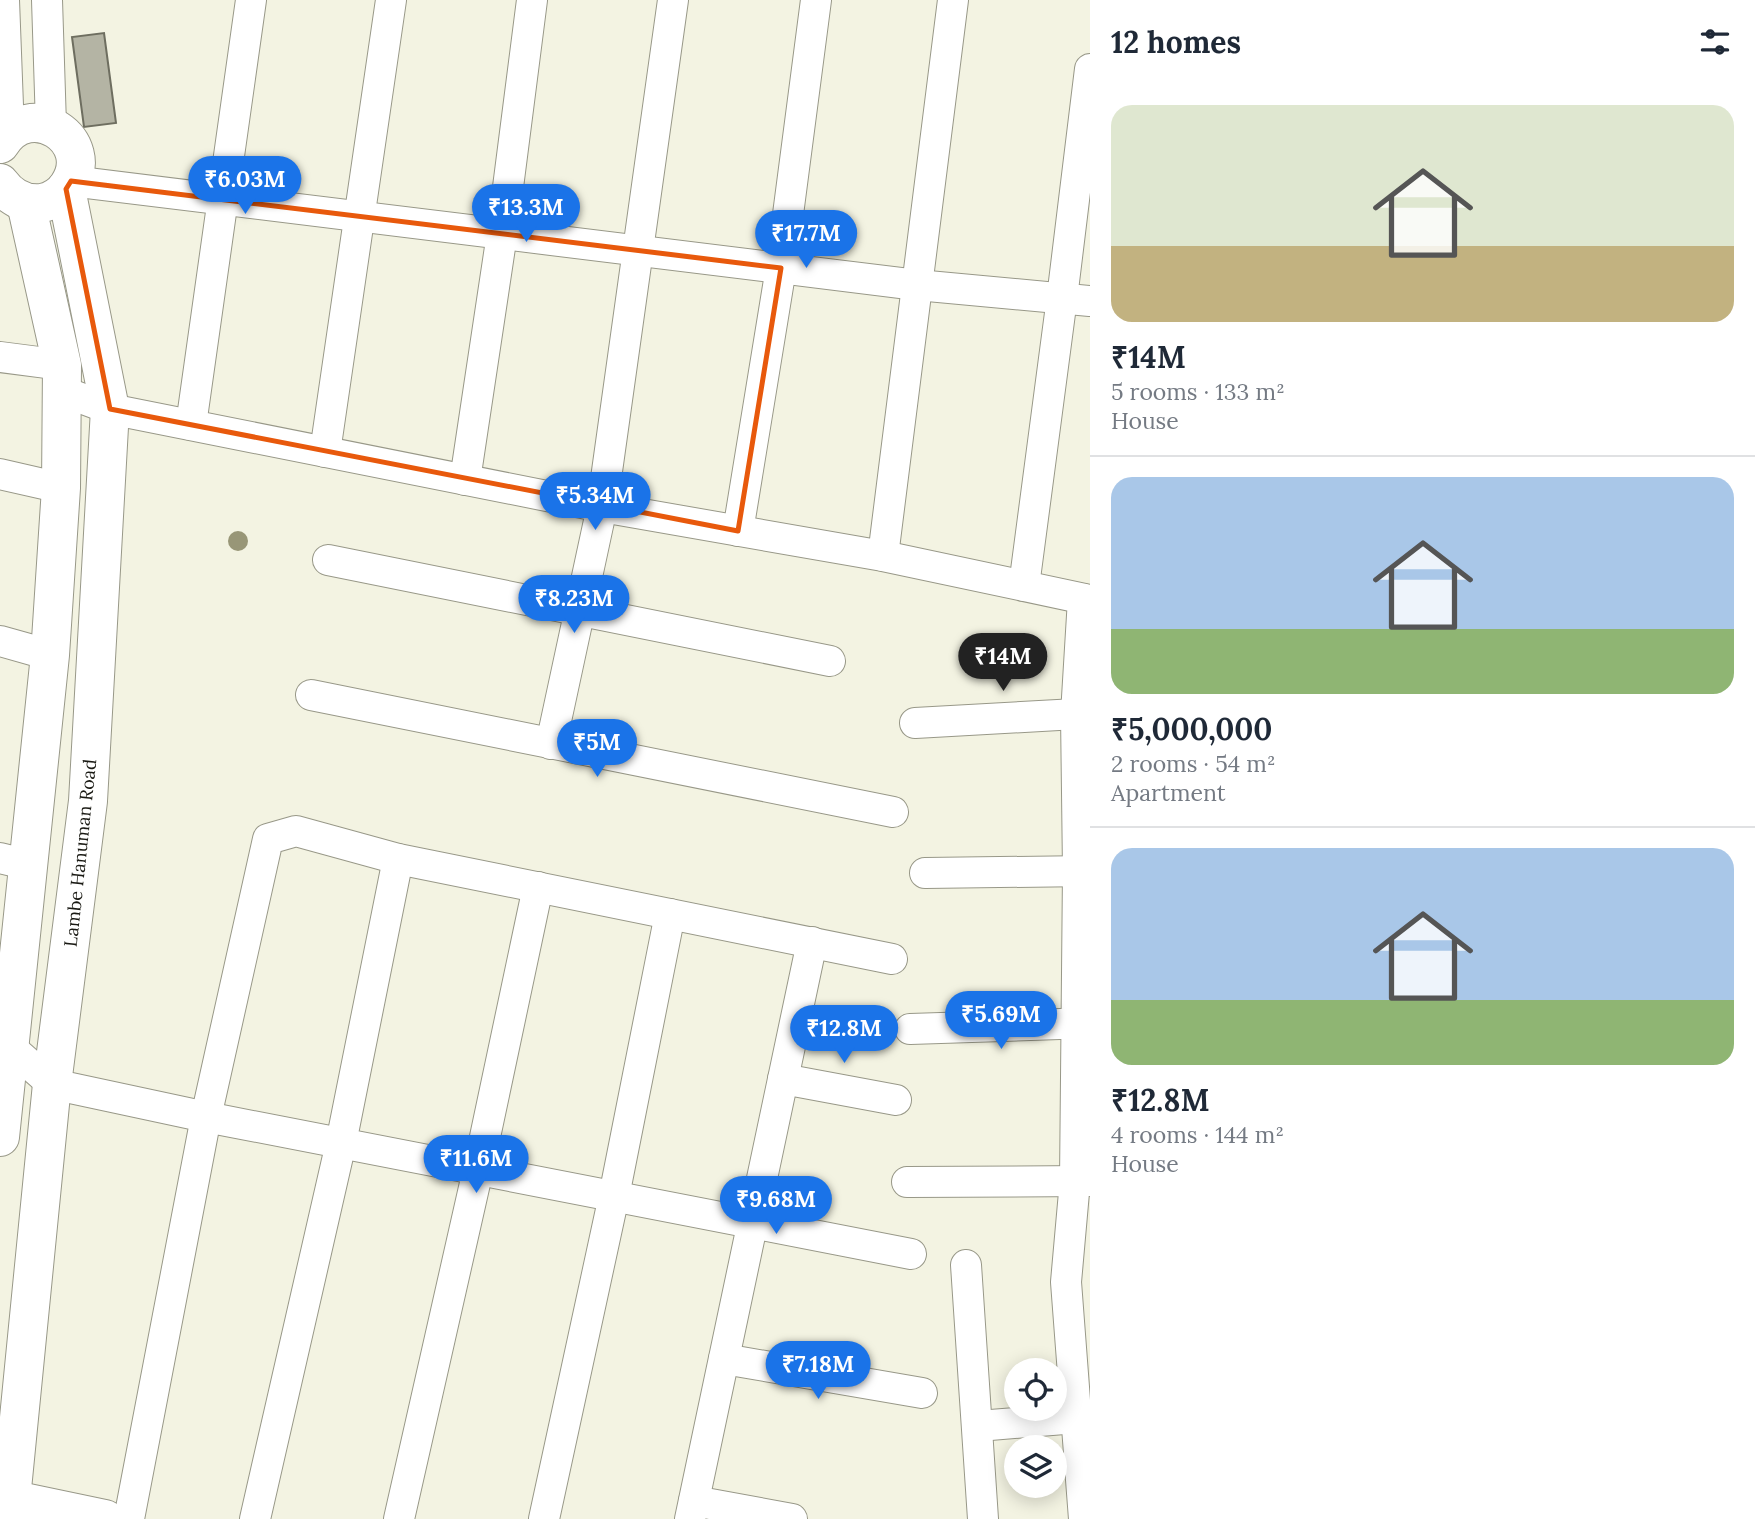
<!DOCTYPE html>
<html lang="en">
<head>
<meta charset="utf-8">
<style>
	:root { --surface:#fff; --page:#f6f6f7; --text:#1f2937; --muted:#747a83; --line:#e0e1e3; --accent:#1a73e8 }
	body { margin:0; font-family:Lora,serif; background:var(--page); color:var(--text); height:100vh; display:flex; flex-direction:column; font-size:26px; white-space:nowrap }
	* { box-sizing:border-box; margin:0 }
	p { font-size:23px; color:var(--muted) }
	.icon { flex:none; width:38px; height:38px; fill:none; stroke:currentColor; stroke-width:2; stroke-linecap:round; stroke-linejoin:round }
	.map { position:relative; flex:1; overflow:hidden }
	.drawer { display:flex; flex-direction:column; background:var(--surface); width:665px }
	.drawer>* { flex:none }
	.buttons { position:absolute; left:1004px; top:1358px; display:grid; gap:14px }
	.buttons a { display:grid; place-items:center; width:63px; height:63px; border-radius:50%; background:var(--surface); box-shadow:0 4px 18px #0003; font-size:35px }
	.price { position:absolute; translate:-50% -60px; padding:0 16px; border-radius:24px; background:var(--accent); color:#fff; font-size:23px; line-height:46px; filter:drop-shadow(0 2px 4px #0008) }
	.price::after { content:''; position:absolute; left:50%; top:42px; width:21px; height:16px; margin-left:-10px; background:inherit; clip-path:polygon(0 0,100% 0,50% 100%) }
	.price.active { background:#222; color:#fff }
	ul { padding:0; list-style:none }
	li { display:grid; align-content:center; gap:14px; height:371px; padding:0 21px }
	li+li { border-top:2px solid var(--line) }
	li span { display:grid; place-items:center; height:217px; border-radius:21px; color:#555 }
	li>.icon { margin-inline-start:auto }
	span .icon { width:126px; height:126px; fill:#fffc; stroke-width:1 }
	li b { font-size:30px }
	h2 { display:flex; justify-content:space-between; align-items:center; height:84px; padding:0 21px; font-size:30px }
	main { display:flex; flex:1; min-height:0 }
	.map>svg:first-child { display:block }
	.building { fill:#b4b4a4; stroke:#6e6e60; stroke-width:2 }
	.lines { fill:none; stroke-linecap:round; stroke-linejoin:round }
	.minor-casing { stroke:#989888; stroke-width:32 }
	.major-casing { stroke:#989888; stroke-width:40 }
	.minor { stroke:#fff; stroke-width:30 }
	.major { stroke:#fff; stroke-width:38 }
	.tree { fill:#989677 }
	.marked { fill:none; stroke:#e8590c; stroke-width:5; stroke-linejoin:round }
	.labels { text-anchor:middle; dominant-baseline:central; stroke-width:6; stroke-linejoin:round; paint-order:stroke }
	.street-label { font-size:18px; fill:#1a1a14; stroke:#fff }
</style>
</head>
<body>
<main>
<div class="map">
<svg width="1090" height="1519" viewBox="0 0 1090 1519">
	<rect width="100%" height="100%" fill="#f3f3e2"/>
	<!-- building -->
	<path class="building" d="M 104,33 L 116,123 L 84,127 L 72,37 Z"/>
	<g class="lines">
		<defs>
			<g id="minor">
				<path d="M 4,0 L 9,132"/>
				<path d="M 47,0 L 51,125"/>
				<path d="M 71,181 L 917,285 L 1090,301"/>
				<path d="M 0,357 L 62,365"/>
				<path d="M 62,391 L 110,409 L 602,507 L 883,556 L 1090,600"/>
				<path d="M 191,425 L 251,0"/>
				<path d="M 325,452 L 391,0"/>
				<path d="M 0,474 L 61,488"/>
				<path d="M 465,480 L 502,234 L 532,0"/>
				<path d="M 738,531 L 781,268 L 816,0"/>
				<path d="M 883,556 L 953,0"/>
				<path d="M 328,560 L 830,661"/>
				<path d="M 1024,586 L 1062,298 L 1090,69"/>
				<path d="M 1083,599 L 1076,714 L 1078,871 L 1075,1181 L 1066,1282 L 1084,1519"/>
				<path d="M 0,641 L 50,655"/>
				<path d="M 311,695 L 893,812"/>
				<path d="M 915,723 L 1076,714 L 1090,715"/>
				<path d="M 551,744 L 602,507 L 673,0"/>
				<path d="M 0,858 L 29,865"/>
				<path d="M 925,873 L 1090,871"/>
				<path d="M 910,1029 L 1090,1023"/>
				<path d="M 0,1042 L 9,1046 L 52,1084 L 206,1117 L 911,1254"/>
				<path d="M 783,1079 L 896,1100"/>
				<path d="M 907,1182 L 1090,1181"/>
				<path d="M 966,1265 L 983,1519"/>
				<path d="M 724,1359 L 922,1393"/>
				<path d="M 978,1426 L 1090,1417"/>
				<path d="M 694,1501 L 792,1519"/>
				<path d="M 129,1519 L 206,1117 L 268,839 L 296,831 L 398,859 L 892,959"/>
				<path d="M 255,1519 L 341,1143 L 398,859"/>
				<path d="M 399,1519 L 478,1170 L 538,887"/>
				<path d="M 544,1519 L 614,1196 L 670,914"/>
				<path d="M 690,1519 L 812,942"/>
			</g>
			<g id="major">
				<path d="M 0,144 C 30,95 99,141 68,186 C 62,195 52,201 42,203 C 24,205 10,197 0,183"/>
				<path d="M 0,1137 L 50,655 L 61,488 L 62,365 L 26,203"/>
				<path d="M 0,1497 L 105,1519"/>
				<path d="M 7,1519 L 11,1499 L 52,1084 L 88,801 L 110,409 L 66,189"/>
			</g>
		</defs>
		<!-- minor casing -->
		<use href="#minor" class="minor-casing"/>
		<!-- major casing -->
		<use href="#major" class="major-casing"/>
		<!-- minor -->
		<use href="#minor" class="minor"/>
		<!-- major -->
		<use href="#major" class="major"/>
	</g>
	<!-- trees -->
	<circle class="tree" cx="238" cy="541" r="10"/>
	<!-- marked area -->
	<path class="marked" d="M 71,181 L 781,268 L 738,531 L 110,409 L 66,189 Z"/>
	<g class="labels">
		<!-- street labels -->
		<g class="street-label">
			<text transform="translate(80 853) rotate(-84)">Lambe Hanuman Road</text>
		</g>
	</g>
</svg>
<div class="buttons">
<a><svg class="icon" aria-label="locate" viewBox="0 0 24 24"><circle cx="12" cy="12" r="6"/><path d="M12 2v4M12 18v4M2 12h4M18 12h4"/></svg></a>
<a><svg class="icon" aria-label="layers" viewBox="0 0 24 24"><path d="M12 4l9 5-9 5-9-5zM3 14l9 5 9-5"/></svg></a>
</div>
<b class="price" style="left:245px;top:216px">₹6.03M</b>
<b class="price" style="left:526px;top:244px">₹13.3M</b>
<b class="price" style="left:806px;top:270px">₹17.7M</b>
<b class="price" style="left:595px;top:532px">₹5.34M</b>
<b class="price" style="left:574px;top:635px">₹8.23M</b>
<b class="price active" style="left:1003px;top:693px">₹14M</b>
<b class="price" style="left:597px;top:779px">₹5M</b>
<b class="price" style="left:1001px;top:1051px">₹5.69M</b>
<b class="price" style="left:844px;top:1065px">₹12.8M</b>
<b class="price" style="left:476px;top:1195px">₹11.6M</b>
<b class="price" style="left:776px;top:1236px">₹9.68M</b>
<b class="price" style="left:818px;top:1401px">₹7.18M</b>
</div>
<section class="drawer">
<h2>12 homes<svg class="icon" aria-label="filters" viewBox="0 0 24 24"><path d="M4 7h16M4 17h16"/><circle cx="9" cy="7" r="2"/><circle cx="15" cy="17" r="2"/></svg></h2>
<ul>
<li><span style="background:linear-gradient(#dfe7d0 65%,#c2b280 0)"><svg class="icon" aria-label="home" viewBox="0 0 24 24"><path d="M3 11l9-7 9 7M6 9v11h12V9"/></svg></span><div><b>₹14M</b><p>5 rooms · 133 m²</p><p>House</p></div></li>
<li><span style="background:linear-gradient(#a9c7e8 70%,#8fb573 0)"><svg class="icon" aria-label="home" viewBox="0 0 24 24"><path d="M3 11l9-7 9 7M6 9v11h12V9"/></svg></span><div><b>₹5,000,000</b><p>2 rooms · 54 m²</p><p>Apartment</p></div></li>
<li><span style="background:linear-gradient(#a9c7e8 70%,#8fb573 0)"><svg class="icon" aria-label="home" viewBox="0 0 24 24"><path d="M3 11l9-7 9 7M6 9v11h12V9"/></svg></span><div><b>₹12.8M</b><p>4 rooms · 144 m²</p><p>House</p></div></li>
</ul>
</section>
</main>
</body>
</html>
